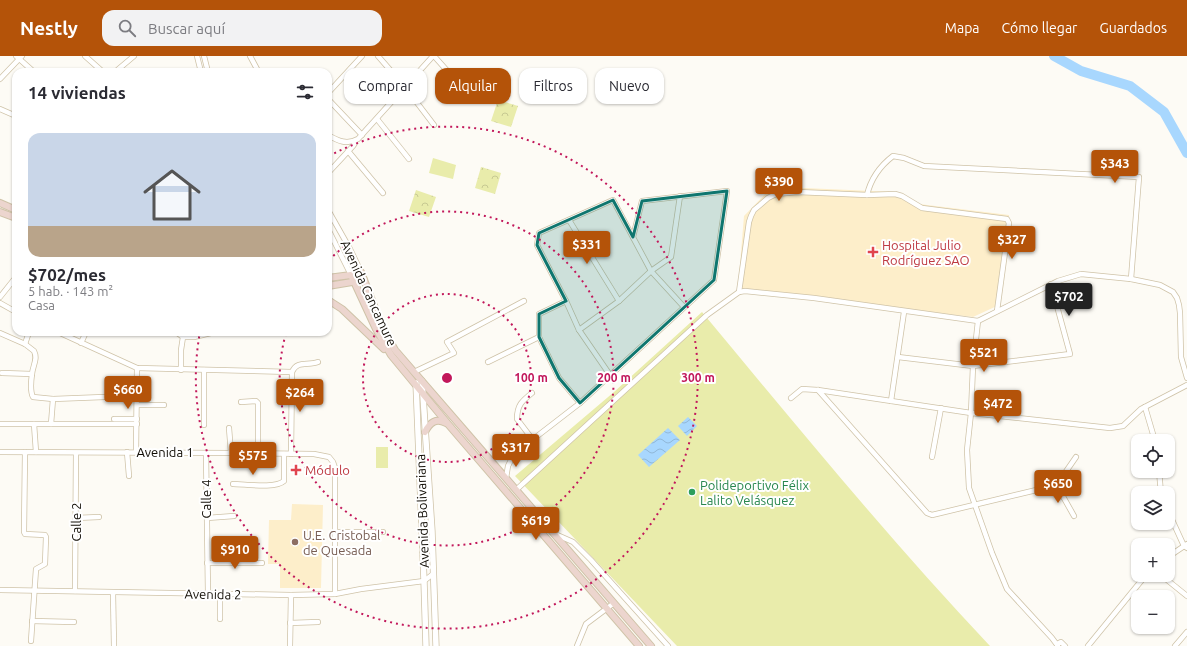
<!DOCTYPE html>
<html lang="es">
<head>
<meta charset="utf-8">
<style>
	:root { --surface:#fff; --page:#f2f2f3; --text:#2b2b33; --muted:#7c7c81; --line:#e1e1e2; --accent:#b45309 }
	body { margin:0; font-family:Ubuntu,sans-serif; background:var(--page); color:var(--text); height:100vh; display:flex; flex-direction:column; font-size:15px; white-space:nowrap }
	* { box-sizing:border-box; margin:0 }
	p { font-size:13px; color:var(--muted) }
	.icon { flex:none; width:22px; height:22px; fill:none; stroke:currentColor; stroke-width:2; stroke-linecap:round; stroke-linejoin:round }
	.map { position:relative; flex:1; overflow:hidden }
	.panel { position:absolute; left:12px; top:12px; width:320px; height:268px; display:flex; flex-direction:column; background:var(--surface); border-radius:12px; box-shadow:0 1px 3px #0004 }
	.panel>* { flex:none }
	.banner { position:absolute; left:344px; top:12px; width:380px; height:36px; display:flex; gap:8px }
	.controls { position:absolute; left:1131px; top:378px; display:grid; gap:8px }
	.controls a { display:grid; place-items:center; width:44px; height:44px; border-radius:8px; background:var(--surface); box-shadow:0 1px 3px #0004; font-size:20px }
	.price { position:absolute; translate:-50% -34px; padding:0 9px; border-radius:4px; background:var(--accent); color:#fff; font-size:13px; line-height:26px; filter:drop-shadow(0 1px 2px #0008) }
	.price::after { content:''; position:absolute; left:50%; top:24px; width:12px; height:9px; margin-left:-6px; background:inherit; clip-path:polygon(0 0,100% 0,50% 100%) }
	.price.current { background:#222; color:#fff }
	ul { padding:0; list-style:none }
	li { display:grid; align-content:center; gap:8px; height:212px; padding:0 16px }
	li+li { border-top:1px solid var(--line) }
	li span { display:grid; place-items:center; height:124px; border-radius:12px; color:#555 }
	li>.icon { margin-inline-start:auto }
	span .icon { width:72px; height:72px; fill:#fffc; stroke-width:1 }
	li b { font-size:17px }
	h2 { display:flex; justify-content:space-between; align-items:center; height:48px; padding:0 16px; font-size:17px }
	.pill { padding:0 14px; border-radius:12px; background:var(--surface); box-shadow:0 1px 3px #0004; font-size:14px; line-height:36px }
	.pill.current { background:var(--accent); color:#fff }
	header { display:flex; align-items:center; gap:24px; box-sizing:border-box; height:56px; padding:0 20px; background:var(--accent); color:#fff }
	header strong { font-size:19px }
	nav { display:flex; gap:22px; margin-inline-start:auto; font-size:14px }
	.search { width:280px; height:36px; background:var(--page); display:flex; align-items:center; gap:10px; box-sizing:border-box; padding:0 14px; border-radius:12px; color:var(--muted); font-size:15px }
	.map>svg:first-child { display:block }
	.built { fill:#fdeeca }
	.park { fill:url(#park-crowns) }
	.pitch { fill:#e9ecab }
	.water { fill:url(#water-waves) }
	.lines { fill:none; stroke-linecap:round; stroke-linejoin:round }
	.river { stroke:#a8d7fe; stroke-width:10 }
	.minor-casing { stroke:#cfc3a8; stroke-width:6 }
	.tertiary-casing { stroke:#cfc3a8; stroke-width:7 }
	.secondary-casing { stroke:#cfc3a8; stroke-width:8 }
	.minor { stroke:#fff; stroke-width:4.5 }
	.tertiary { stroke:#fff; stroke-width:5.5 }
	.secondary { stroke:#ecd5ce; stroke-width:6 }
	.marked { fill:#0f766e; fill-opacity:0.2; stroke:#0f766e; stroke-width:3; stroke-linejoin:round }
	.ring { fill:none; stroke:#c2185b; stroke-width:2; stroke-dasharray:2 4 }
	.health-dot { fill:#e0444e; stroke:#fff; stroke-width:1.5 }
	.leisure-dot { fill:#2e9e5b; stroke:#fff; stroke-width:1.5 }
	.education-dot { fill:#8d6e63; stroke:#fff; stroke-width:1.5 }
	.labels { text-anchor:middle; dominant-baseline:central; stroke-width:4; stroke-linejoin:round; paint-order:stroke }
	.health-label { font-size:13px; fill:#be3a42; stroke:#fff; text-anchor:start }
	.street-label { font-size:13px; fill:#100c04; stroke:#fff }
	.leisure-label { font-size:13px; fill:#27864d; stroke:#fff; text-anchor:start }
	.education-label { font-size:13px; fill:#785e54; stroke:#fff; text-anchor:start }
	.centre { fill:#c2185b; stroke:#fff; stroke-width:2 }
	.ring-label { font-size:12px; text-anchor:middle; font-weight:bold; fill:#c2185b; stroke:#fff; stroke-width:4; stroke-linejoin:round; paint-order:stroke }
</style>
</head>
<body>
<header>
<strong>Nestly</strong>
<div class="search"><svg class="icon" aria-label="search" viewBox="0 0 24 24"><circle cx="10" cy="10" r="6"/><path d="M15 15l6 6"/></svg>Buscar aquí</div>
<nav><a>Mapa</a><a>Cómo llegar</a><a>Guardados</a></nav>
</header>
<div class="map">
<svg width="1187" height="590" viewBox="0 0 1187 590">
	<defs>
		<pattern id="park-crowns" width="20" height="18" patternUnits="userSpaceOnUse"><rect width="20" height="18" fill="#e9ecab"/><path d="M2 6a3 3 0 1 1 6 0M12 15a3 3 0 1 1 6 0" fill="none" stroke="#c7c992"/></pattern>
		<pattern id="water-waves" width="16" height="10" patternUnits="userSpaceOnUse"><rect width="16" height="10" fill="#a8d7fe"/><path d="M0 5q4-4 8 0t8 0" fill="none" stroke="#90b7d8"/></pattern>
	</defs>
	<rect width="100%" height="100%" fill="#fdfbf5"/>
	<!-- built -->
	<g class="built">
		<path d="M 804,132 L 895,136 L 919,148 L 1009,159 L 999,249 L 973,261 L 738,233 L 744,160 L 767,136 Z"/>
		<path d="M 292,448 L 323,449 L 321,532 L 280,532 L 280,508 L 268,508 L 269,464 L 291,464 Z"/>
	</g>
	<!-- park -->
	<g class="park">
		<path d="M 498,44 L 518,50 L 511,71 L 491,65 Z"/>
		<path d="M 481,111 L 501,117 L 495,138 L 475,132 Z"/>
		<path d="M 416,134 L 436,141 L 429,161 L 409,155 Z"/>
	</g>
	<!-- pitch -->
	<g class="pitch">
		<path d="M 433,102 L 456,109 L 453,123 L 429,117 Z"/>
		<path d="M 702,256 C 796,369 889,483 990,590 L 677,590 L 515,420 L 614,336 Z"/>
		<rect x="376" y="391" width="12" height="21"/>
	</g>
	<!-- water -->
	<g class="water">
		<path d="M 688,361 L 697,370 L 687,380 L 678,370 Z"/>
		<path d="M 668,372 L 680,384 L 649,411 L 638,399 Z"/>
	</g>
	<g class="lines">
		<!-- river -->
		<path class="river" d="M 1054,0 L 1081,15 L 1130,30 L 1164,56 L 1187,97"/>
		<defs>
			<g id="minor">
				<path d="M 16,0 L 34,16"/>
				<path d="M 85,0 L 103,16"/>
				<path d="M 197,0 L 201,16"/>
				<path d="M 204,0 L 208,16"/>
				<path d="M 250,0 L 257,13 L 260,16"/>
				<path d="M 378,0 L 405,31 L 434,69"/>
				<path d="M 434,0 L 468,38"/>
				<path d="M 115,16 L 134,0"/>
				<path d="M 0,23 L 22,0"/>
				<path d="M 328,37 L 362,0"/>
				<path d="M 328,43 L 362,79"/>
				<path d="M 0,53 L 16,60"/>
				<path d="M 377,63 L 409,103"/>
				<path d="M 328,79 C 338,85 347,89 358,83 L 433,0"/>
				<path d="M 348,95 L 383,137"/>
				<path d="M 328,117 L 353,90 L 355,87 L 355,85"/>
				<path d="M 867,139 C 871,122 880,110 893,100 L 904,102 L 924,110 L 1139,121 L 1131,223"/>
				<path d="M 328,154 L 350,193 L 361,216"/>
				<path d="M 569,164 L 619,245"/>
				<path d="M 328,173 L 351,219"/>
				<path d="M 739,236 L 749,166 L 751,160 L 754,154 L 760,149 L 768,142 L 776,138 L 798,136 L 867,139 L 895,138 L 902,140 L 922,152 L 1007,163 L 1009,167 L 997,255"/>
				<path d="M 0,241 L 16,221"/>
				<path d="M 566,245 L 539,258 L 539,281 L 559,322 L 580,347"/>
				<path d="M 0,247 L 16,256"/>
				<path d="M 978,265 L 973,310 L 971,357 L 967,394 L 969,432 L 992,497 L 1007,533 L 1052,582 L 1058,590"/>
				<path d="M 579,274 L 619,245 L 651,215 L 671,201 L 680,140"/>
				<path d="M 58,276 L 137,312 L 292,316"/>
				<path d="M 176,276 L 183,281 L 181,294 L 181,314"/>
				<path d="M 0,277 L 25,288 L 34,295 C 38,303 33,309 32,318 C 31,325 30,335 33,341 L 53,343 L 104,341"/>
				<path d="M 183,281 L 194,281 L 215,276 L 224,277"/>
				<path d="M 81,287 L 86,276"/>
				<path d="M 25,288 L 29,276"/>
				<path d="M 898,301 L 973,310 L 1070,298 L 1051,228"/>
				<path d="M 488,306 L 539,281"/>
				<path d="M 414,316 L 454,297 L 447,286 L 524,245"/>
				<path d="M 2,317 L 32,318"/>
				<path d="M 610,319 L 579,274 L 566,245 L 537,189 L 539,177 L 613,144 L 651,215 L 684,251"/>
				<path d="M 818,334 L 927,457 L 932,459 L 1049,431 L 1058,427 L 1076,401"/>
				<path d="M 532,337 C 522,345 517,349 517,363 L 533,384"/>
				<path d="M 791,342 L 802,333 L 818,334 L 971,357 L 1110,372 L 1123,370 L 1141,353 L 1187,329"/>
				<path d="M 891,345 L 904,256"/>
				<path d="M 241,346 L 256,345 L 258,347 L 258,398"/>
				<path d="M 137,349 L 164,349"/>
				<path d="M 1145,351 L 1155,385"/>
				<path d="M 114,363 L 137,363"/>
				<path d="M 0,368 L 34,368"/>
				<path d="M 51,368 L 53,343"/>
				<path d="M 204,369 L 204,314"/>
				<path d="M 229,372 L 231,397"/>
				<path d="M 0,396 L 231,397 L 314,398 L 329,401 L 333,406 L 335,412 L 335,538"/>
				<path d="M 25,396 L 24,476 L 25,478 L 45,479 L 46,481 L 45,508 L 36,513 L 31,585"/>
				<path d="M 36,396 L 34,368 L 137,368"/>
				<path d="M 127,396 L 129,420"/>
				<path d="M 136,396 L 137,312"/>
				<path d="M 206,397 L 208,538"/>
				<path d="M 291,398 L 292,316 C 297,304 308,310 318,306"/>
				<path d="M 932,401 L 941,352"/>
				<path d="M 1159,415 L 1161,437"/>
				<path d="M 506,422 L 508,410 L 514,398 L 580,347 L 714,224 L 727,135 L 642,145 L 633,181"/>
				<path d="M 233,428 C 245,428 275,433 284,425 L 284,398"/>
				<path d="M 1056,428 L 1074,460"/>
				<path d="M 516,434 L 707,259 L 739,236 L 745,235 L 814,242 L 978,265 L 1058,225 L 1081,218 L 1131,223 L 1160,229 L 1173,236 L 1177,242 L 1179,249 L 1180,257 L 1181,301 L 1187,322"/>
				<path d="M 1168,455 L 1184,490 L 1187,492"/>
				<path d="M 76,462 L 99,461"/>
				<path d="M 207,462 L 234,460"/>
				<path d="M 335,476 L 383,476"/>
				<path d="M 555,478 L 573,486 L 591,504 L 668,590"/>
				<path d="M 1168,501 L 1187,488"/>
				<path d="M 207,507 L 262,507"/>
				<path d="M 1161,519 L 1187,540"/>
				<path d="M 0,534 L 291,539 L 335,538 L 361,533 L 424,525 L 433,518"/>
				<path d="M 75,535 L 76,397"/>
				<path d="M 113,537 L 114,590"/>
				<path d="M 220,563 L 220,538"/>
				<path d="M 32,565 L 74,566"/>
				<path d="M 290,567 L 318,566"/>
				<path d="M 1057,588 L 1061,586 L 1065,590"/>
				<path d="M 290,590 L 291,539"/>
				<path d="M 577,590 L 586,568 L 614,547"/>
				<path d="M 1088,590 L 1146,519"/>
				<path d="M 1175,590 L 1187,576"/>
			</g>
			<g id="tertiary">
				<path d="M 422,325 L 432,475 L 436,590"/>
				<path d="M 416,327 L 424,525 L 426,590"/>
			</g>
			<g id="secondary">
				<path d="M 0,147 L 16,154"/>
				<path d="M 0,156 L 16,162"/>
				<path d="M 351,219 L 376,273 L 391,299 L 448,368 L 639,590"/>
				<path d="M 328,222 L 351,219 L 361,216 L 383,273 L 395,294 L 651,590"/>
				<path d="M 328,230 L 364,224"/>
				<path d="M 328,244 L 342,253 L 384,293"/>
				<path d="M 425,376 C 430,366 436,362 446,367"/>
			</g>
		</defs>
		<!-- minor casing -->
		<use href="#minor" class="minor-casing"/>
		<!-- tertiary casing -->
		<use href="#tertiary" class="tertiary-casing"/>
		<!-- secondary casing -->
		<use href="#secondary" class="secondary-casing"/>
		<!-- minor -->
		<use href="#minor" class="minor"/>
		<!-- tertiary -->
		<use href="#tertiary" class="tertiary"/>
		<!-- secondary -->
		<use href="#secondary" class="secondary"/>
	</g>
	<!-- marked area -->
	<path class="marked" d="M 727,135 L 714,224 L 580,347 L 559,322 L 539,281 L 539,258 L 566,245 L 537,189 L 539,177 L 613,144 L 633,181 L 642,145 Z"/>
	<!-- distance rings -->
	<g class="ring">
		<circle cx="447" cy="322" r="84"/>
		<path d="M329 204A167 167 0 1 1 286 277"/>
		<path d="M329 100A251 251 0 1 1 200 276"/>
	</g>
	<!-- markers -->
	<g class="health-dot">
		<path d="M871 190h4v4h4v4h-4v4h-4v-4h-4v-4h4z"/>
		<path d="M294 408h4v4h4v4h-4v4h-4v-4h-4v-4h4z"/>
	</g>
	<circle class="leisure-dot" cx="692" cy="436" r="4"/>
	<circle class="education-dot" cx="295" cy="486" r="4"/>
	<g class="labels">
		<!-- health labels -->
		<g class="health-label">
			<text x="882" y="189">Hospital Julio<tspan x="882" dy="15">Rodríguez SAO</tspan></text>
			<text x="305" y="414">Módulo</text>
		</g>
		<!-- street labels -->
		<g class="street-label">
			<text transform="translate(369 237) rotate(65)">Avenida Cancamure</text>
			<text x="165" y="396">Avenida 1</text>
			<text transform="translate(206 443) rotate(-90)">Calle 4</text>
			<text transform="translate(422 455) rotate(-92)">Avenida Bolivariana</text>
			<text transform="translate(76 466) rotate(-90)">Calle 2</text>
			<text transform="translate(213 538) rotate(1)">Avenida 2</text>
		</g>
		<!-- leisure labels -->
		<g class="leisure-label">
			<text x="700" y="429">Polideportivo Félix<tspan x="700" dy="15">Lalito Velásquez</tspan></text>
		</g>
		<!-- education labels -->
		<g class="education-label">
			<text x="303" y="479">U.E. Cristobal<tspan x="303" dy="15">de Quesada</tspan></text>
		</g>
	</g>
	<circle cx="447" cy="322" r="6" class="centre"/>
	<g class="ring-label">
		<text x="531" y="326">100 m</text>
		<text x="614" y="326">200 m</text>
		<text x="698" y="326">300 m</text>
	</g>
</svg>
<div class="controls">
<a><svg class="icon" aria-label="locate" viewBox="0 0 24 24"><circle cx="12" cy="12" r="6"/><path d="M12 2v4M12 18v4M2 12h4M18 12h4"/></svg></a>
<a><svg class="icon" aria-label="layers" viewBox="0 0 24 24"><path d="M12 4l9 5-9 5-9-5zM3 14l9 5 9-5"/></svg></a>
<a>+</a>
<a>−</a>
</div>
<b class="price" style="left:1115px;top:128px">$343</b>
<b class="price" style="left:779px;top:146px">$390</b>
<b class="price" style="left:1012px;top:204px">$327</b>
<b class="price" style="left:587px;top:209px">$331</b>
<b class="price current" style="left:1069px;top:261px">$702</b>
<b class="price" style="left:984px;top:317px">$521</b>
<b class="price" style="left:128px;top:354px">$660</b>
<b class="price" style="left:300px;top:357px">$264</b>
<b class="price" style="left:998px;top:368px">$472</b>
<b class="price" style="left:516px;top:412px">$317</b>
<b class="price" style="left:253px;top:420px">$575</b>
<b class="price" style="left:1058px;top:448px">$650</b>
<b class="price" style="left:536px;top:485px">$619</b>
<b class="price" style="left:235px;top:514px">$910</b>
<div class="banner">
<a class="pill">Comprar</a>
<a class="pill current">Alquilar</a>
<a class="pill">Filtros</a>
<a class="pill">Nuevo</a>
</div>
<section class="panel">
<h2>14 viviendas<svg class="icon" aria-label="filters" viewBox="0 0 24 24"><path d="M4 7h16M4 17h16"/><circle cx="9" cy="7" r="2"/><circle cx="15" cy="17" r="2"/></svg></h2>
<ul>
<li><span style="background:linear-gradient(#c9d6e8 75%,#b9a48a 0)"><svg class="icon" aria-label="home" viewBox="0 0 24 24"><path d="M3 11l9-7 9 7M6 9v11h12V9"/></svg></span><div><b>$702/mes</b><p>5 hab. · 143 m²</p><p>Casa</p></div></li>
</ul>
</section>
</div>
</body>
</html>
